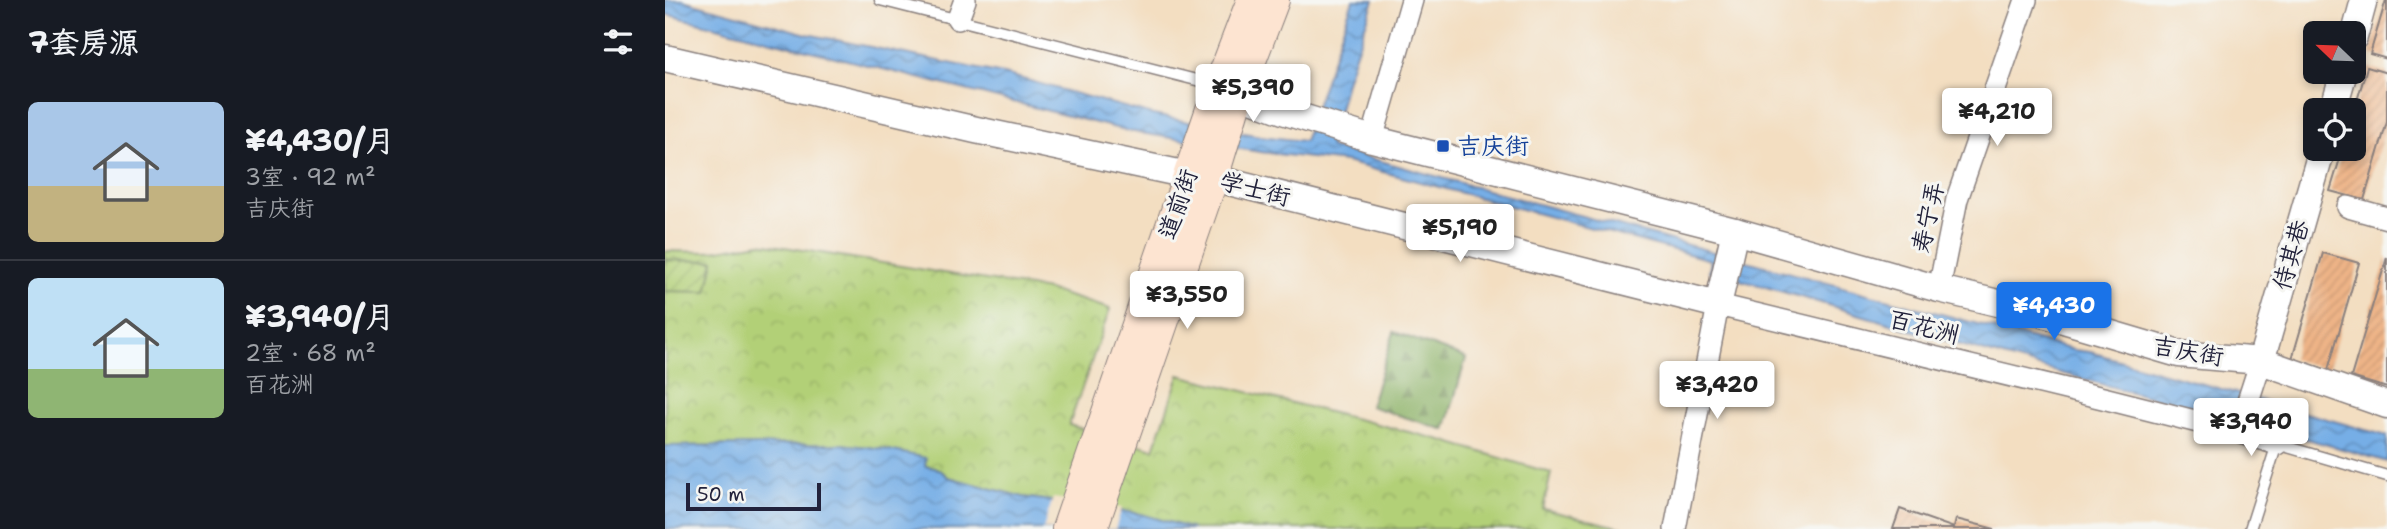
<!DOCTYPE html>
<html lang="zh">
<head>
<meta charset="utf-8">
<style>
	:root { --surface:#171b24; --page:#20242c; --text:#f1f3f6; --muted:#9ea1a6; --line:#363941; --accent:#1a73e8 }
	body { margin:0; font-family:"Shantell Sans","LXGW WenKai TC",sans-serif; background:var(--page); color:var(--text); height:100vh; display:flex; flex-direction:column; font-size:26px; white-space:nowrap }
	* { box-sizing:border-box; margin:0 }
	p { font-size:23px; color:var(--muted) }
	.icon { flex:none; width:38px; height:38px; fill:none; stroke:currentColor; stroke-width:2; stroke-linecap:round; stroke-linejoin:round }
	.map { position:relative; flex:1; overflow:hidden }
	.details { display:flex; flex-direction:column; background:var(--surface); width:665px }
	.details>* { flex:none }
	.needle { width:46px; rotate:293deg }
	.buttons { position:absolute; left:1638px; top:21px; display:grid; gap:14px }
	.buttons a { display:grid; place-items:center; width:63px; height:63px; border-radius:10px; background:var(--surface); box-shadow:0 4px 10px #0003; font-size:35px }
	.scale { position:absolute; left:21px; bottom:18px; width:135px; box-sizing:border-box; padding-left:7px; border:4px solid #22223b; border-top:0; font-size:19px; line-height:24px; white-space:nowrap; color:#22223b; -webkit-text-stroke:5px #f6f6f2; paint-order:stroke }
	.price { position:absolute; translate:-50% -60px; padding:0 16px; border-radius:7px; background:#fff; color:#222; font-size:23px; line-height:46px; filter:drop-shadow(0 2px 4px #0008) }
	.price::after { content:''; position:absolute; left:50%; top:42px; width:21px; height:16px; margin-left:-10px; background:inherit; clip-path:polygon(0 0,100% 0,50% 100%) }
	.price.current { background:var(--accent); color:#fff }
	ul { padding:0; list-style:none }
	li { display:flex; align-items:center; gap:21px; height:175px; padding:0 28px }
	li+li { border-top:2px solid var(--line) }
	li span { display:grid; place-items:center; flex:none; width:196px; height:140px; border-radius:10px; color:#555 }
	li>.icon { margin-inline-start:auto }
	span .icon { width:84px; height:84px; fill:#fffc; stroke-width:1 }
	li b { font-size:30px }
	h2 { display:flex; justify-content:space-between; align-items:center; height:84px; padding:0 28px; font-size:30px }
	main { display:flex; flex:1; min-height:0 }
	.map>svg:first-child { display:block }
	.forest { fill:url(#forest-firs); stroke:#586a52; stroke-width:2 }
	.park { fill:url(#park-crowns); stroke:#6a7959; stroke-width:2 }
	.garden { fill:url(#garden-furrows); stroke:#6a7959; stroke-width:2 }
	.water { fill:url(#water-waves); stroke:#4c6890; stroke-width:2 }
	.pier { fill:#f3dec1 }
	.building { fill:url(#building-hatch) }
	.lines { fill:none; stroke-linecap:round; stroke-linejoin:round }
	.service-casing { stroke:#8a807e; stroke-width:13 }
	.minor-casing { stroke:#8a807e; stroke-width:24 }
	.tertiary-casing { stroke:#8a807e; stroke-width:29 }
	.secondary-casing { stroke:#8a807e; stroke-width:32 }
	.service { stroke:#fff; stroke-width:10 }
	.minor { stroke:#fff; stroke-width:21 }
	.tertiary { stroke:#fff; stroke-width:26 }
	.secondary { stroke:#fde4d1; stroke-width:30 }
	.transit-dot { fill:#1a4fb4; stroke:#f6f6f2; stroke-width:2.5 }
	.labels { text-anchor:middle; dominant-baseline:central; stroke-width:6; stroke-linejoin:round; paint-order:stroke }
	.transit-label { font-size:24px; fill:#164399; stroke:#f6f6f2; text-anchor:start }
	.street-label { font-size:24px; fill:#22223b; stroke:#f6f6f2 }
</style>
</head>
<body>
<main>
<section class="details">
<h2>7套房源<svg class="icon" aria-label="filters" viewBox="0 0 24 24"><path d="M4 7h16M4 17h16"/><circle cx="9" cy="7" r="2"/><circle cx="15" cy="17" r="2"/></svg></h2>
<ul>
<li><span style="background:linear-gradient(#a9c7e8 60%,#c2b280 0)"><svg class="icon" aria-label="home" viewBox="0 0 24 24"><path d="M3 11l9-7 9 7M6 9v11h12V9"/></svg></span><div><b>¥4,430/月</b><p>3室 · 92 m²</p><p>吉庆街</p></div></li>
<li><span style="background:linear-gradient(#bfe0f5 65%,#8fb573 0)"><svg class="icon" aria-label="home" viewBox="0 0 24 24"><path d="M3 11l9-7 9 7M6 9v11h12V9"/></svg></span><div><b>¥3,940/月</b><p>2室 · 68 m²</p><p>百花洲</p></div></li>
</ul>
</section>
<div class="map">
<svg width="1722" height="529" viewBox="0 0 1722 529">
	<defs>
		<pattern id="forest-firs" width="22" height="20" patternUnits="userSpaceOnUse" patternTransform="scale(1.75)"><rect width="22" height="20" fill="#8db268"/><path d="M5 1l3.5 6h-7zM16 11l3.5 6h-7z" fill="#739057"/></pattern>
		<pattern id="park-crowns" width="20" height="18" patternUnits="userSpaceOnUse" patternTransform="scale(1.75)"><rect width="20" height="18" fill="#b2d077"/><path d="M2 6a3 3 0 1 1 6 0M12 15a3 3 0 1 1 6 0" fill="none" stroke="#99b268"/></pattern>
		<pattern id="garden-furrows" width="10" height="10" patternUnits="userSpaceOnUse" patternTransform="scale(1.75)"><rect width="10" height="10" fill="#b2d077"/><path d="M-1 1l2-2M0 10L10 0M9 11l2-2" fill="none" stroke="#99b268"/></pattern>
		<pattern id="water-waves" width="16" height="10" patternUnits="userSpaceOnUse" patternTransform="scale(1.75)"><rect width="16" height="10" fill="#76aee6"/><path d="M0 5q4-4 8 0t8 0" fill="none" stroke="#608dbc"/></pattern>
		<pattern id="building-hatch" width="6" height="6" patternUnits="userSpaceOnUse" patternTransform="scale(1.75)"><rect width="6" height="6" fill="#eeb487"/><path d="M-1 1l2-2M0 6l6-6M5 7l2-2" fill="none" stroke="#cc9a75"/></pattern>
	</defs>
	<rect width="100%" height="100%" fill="#f6f6f2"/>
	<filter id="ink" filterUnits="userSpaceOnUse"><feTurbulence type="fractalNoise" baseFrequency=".0143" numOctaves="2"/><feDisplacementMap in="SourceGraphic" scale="14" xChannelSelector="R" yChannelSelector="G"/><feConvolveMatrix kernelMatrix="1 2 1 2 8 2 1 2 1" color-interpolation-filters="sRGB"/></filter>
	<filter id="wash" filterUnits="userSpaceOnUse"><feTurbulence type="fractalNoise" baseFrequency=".00686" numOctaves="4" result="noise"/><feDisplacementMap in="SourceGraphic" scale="28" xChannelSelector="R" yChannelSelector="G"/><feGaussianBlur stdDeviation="1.57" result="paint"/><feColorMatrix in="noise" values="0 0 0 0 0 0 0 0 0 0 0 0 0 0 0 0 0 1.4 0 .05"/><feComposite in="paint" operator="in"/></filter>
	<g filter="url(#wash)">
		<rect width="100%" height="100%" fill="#f3dec1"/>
		<!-- forest -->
		<path class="forest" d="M 729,332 L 801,358 L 780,430 L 705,406 Z"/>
		<!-- park -->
		<path class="park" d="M 95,243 L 383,290 L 445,309 L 404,425 L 489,449 L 514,375 L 776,440 L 886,473 L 878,509 L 962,529 L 528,529 L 476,514 L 358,497 L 283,477 L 274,469 L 260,466 L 260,458 L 219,449 L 176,444 L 0,446 L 0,251 L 42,252 Z"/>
		<!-- garden -->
		<path class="garden" d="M 0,260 L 49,261 L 42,292 L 0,291 Z"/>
		<!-- water -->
		<g class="water">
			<path d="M 0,0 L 17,0 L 142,34 L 343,75 L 488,115 L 595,136 L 639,141 L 688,0 L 709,0 L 682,78 L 664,147 L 1408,350 L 1425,352 L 1722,436 L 1722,462 C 1590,423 1456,391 1324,353 C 1230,327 1139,295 1044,272 L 1046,260 L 681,162 L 595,152 L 463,131 L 0,14 Z"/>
			<path d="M 176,444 L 219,449 L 261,458 L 260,466 L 274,469 L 283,477 L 358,497 L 476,514 L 528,529 L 0,529 L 0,446 Z"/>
		</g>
		<!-- pier -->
		<path class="pier" d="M 388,498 L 457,508 L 450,529 L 378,529 Z"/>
		<g id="blocks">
			<!-- building -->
			<g class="building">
				<path d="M 1721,0 L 1722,0 L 1722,59 L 1705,54 Z"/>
				<path d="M 1702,67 L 1722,73 L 1722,122 L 1699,200 L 1665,191 L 1678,149 L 1689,149 L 1689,111 Z"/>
				<path d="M 1658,253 L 1694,263 L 1663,370 L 1627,359 Z"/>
				<path d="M 1722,257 L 1722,388 L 1686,377 Z"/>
				<path d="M 1235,509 L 1289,528 L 1291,519 L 1330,529 L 1228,529 Z"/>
			</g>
		</g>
	</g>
	<g filter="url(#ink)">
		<use href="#blocks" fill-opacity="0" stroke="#8a807e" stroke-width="2"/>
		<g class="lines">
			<defs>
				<g id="service">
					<path d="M 215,0 L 551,85"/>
					<path d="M 1585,529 L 1612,444 L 1722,476"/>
				</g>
				<g id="minor">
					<path d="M 293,19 L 300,0"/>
					<path d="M 707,139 L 747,0"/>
					<path d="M 1683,207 L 1722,218"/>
					<path d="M 1274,289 L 1292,199 L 1361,0"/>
					<path d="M 1573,432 L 1596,361"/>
					<path d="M 1010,529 L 1053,305 L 1442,399 L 1573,432 L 1612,444"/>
				</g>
				<g id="tertiary">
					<path d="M 1689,37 L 1699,0"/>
					<path d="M 0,58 L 311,130 L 523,175 L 548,178 L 1053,305 L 1070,231"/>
					<path d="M 555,87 L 621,112 L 707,139 L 1070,231 L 1274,289 L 1375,313 L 1514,354 L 1596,361 L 1722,405"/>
					<path d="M 1668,110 L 1679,72"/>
					<path d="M 1596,361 L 1657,149"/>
				</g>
				<g id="secondary">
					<path d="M 402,529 L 554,86 L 587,0"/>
					<path d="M 427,529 L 548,178 L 574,92 L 609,0"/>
				</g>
			</defs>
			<!-- service casing -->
			<use href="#service" class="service-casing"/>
			<!-- minor casing -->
			<use href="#minor" class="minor-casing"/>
			<!-- tertiary casing -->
			<use href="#tertiary" class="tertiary-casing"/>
			<!-- secondary casing -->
			<use href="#secondary" class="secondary-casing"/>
			<!-- service -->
			<use href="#service" class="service"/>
			<!-- minor -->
			<use href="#minor" class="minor"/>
			<!-- tertiary -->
			<use href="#tertiary" class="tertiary"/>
			<!-- secondary -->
			<use href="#secondary" class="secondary"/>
		</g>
	</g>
	<!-- markers -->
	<rect class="transit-dot" x="771" y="139" width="14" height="14" rx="3.5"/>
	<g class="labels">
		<!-- transit labels -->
		<g class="transit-label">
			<text x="792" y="146">吉庆街</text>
		</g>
		<!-- street labels -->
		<g class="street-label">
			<text transform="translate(590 189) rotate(14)">学士街</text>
			<text transform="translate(513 204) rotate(-71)">道前街</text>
			<text transform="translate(1263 217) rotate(-77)">寿宁弄</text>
			<text transform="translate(1626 255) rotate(-74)">侍其巷</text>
			<text transform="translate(1259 327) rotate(14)">百花洲</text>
			<text transform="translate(1523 351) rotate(10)">吉庆街</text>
		</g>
	</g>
</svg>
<div class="buttons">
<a><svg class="needle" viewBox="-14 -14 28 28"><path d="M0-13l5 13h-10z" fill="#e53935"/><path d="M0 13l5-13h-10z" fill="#9ea1a6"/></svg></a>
<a><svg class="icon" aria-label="locate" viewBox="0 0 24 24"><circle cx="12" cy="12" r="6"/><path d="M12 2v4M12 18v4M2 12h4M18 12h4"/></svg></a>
</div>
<div class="scale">50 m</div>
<b class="price" style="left:588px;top:124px">¥5,390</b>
<b class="price" style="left:1332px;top:148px">¥4,210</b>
<b class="price" style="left:795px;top:264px">¥5,190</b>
<b class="price" style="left:522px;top:331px">¥3,550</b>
<b class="price current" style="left:1389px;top:342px">¥4,430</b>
<b class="price" style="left:1052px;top:421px">¥3,420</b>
<b class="price" style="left:1586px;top:458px">¥3,940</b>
</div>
</main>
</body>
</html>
